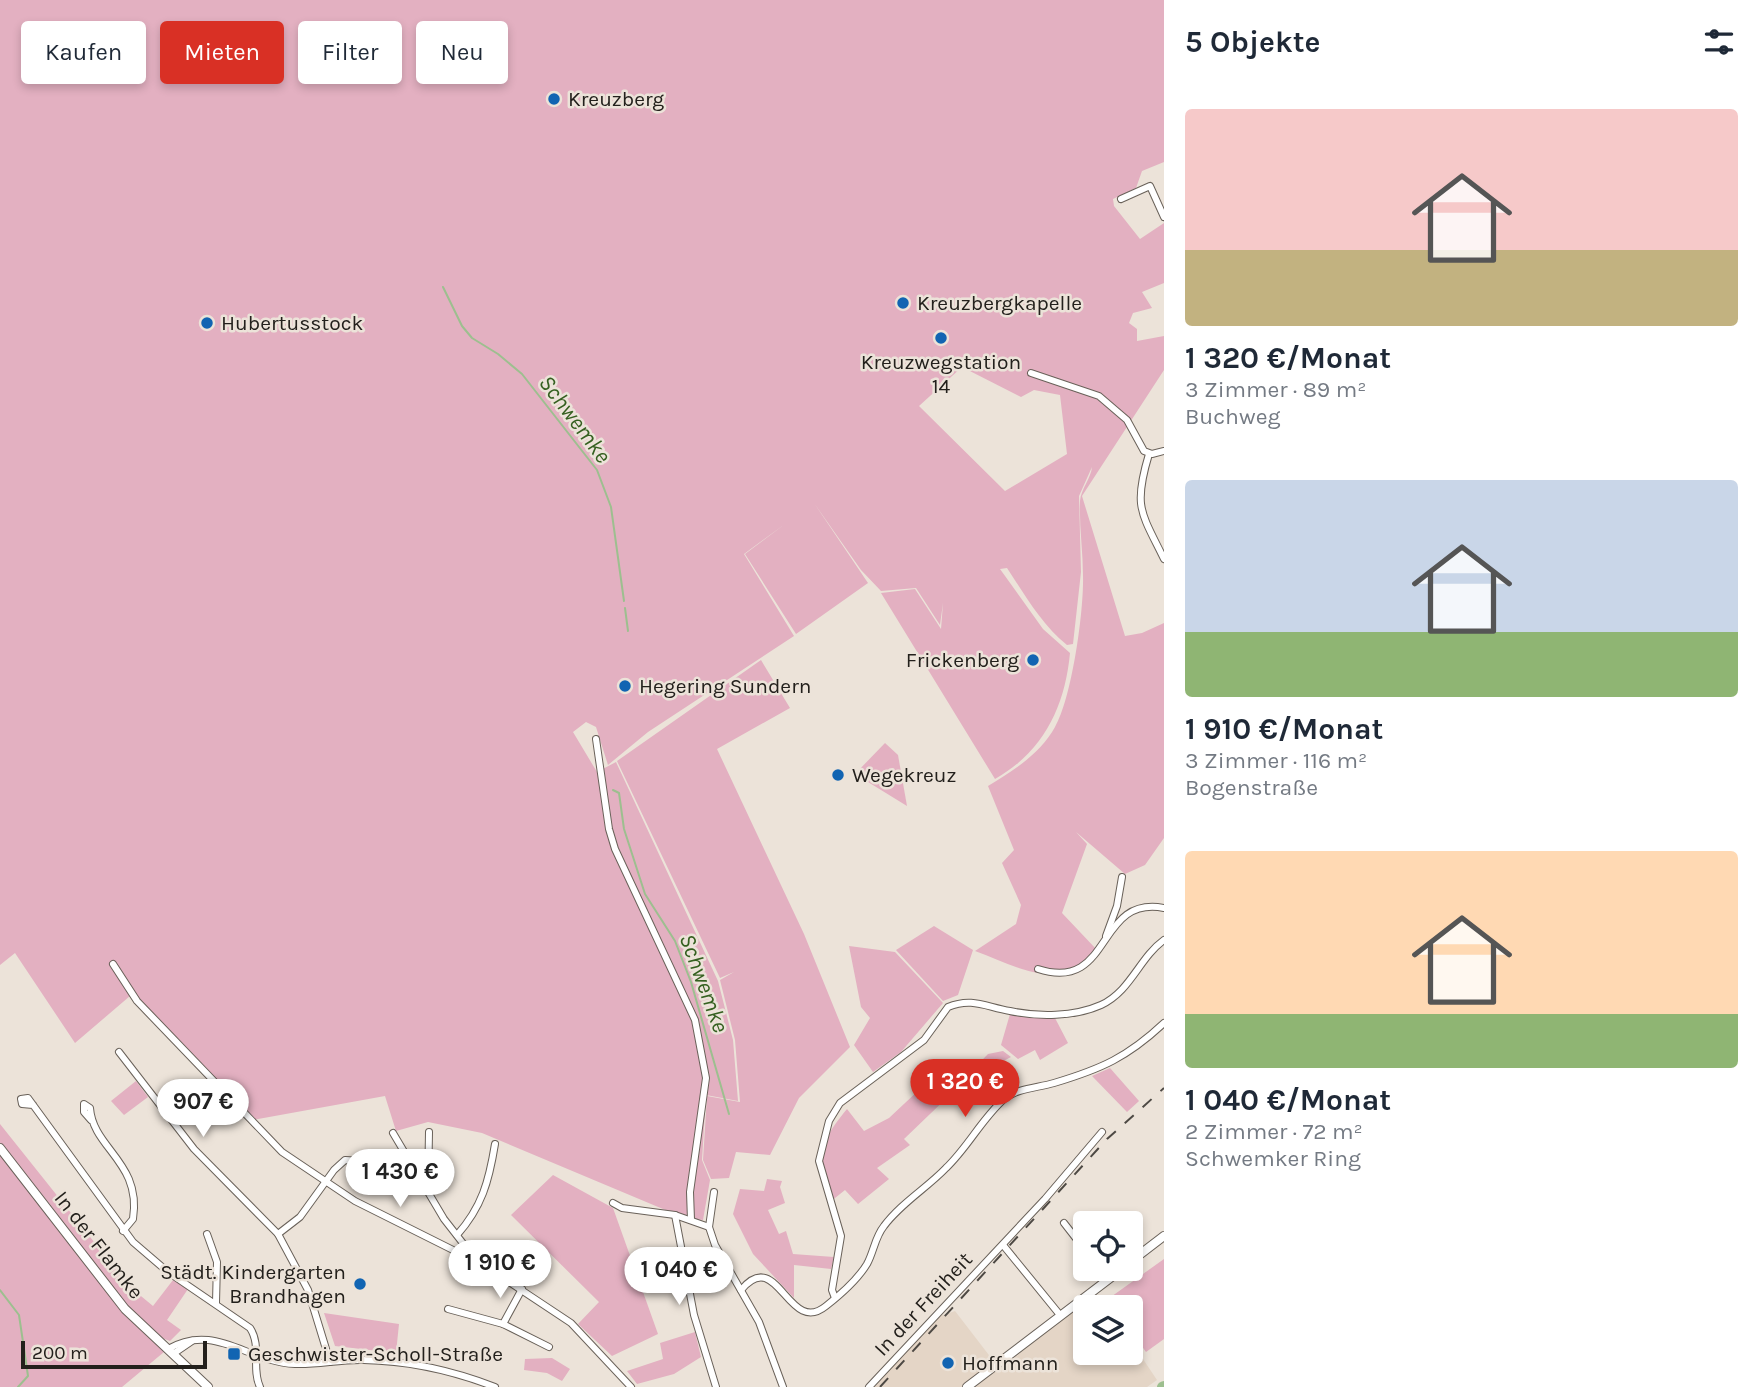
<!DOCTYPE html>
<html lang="de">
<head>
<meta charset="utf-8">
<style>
	:root { --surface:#fff; --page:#f2f2f3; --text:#1f2937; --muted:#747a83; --accent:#d93025 }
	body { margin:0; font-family:Karla,sans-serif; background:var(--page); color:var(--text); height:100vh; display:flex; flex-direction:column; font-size:26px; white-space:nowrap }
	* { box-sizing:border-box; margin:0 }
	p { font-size:23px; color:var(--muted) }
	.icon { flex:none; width:38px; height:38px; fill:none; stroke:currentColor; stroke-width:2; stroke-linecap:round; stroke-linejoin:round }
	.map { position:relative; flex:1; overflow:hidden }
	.drawer { display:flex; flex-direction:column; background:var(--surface); width:595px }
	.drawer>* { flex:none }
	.banner { position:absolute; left:21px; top:21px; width:665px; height:63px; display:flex; gap:14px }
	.tools { position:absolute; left:1073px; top:1211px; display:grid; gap:14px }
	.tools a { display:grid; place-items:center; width:70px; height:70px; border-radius:7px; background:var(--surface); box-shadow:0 4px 10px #0003; font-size:35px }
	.scale { position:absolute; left:21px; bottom:18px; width:186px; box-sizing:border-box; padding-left:7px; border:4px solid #23201c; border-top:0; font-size:19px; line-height:24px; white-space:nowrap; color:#23201c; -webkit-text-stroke:5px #ece3d9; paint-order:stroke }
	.price { position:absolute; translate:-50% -60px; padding:0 16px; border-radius:24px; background:#fff; color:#222; font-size:23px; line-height:46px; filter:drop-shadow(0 2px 4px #0008) }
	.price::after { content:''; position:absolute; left:50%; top:42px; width:21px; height:16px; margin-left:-10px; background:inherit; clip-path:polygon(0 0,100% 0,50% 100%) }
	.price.on { background:var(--accent); color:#fff }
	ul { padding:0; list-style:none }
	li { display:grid; align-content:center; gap:14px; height:371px; padding:0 21px }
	li span { display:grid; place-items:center; height:217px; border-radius:7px; color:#555 }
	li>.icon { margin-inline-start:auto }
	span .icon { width:126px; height:126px; fill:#fffc; stroke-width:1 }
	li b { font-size:30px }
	h2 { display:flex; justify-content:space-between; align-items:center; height:84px; padding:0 21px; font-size:30px }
	.chip { padding:0 24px; border-radius:7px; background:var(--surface); box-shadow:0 4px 10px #0003; font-size:24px; line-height:63px }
	.chip.on { background:var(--accent); color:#fff }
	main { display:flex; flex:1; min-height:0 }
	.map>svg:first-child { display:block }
	.built { fill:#e4d5c6 }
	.green { fill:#e3b0c1; fill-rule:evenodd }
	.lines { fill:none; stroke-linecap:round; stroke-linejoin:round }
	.stream { stroke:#9dbf8f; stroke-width:2 }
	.river { stroke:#9dbf8f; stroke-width:10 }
	.street-casing { stroke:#696159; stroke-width:8 }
	.secondary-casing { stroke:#696159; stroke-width:10 }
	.street { stroke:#fff; stroke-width:6 }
	.secondary { stroke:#fff; stroke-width:8 }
	.rail { stroke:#4d4944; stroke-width:2; stroke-dasharray:12 12; stroke-linecap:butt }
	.poi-dot { fill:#1164b2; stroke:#ece3d9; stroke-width:2.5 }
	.labels { text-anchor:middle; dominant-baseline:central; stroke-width:5; stroke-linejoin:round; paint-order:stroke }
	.poi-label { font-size:21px; fill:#23201c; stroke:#ece3d9; text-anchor:start }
	.street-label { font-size:21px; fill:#23201c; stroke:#ece3d9 }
	.water-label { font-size:23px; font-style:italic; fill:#356020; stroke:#ece3d9 }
</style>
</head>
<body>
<main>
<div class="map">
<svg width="1164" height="1387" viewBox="0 0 1164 1387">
	<rect width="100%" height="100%" fill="#ece3d9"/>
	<!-- built -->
	<g class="built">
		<path d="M 1093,1295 L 1103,1307 L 1085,1307 L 1085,1353 L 1130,1353 L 1131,1341 L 1157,1380 L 1147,1387 L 970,1387 Z"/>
		<path d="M 955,1311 L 995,1363 L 962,1387 L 871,1387 L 937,1317 Z"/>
	</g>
	<!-- green -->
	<g class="green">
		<path d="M 0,0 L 1164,0 L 1164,162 L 1142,171 L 1136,188 L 1113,199 L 1114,206 L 1140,239 L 1164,223 L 1164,283 L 1142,292 L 1152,308 L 1133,313 L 1129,323 L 1137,329 L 1137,341 L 1164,336 L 1164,370 L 1082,496 L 1125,636 L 1142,633 L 1164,623 L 1164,838 L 1145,865 L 1125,874 L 1076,832 L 1087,844 L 1062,913 L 1097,950 C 1058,993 1021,968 975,951 L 1016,924 L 1021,905 L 1002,863 L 1014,850 L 988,786 C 1012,772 1041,753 1055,727 C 1072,698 1084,610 1083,576 C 1083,551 1079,526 1080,501 C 1081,489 1091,478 1092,467 L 1079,496 L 1081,572 L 1073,644 L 1067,645 C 1041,624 1025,595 1007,568 L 1000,569 L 1043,629 L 1070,653 C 1065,707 1043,752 995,779 L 881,593 L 915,589 L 941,629 L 943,603 L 940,625 L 916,588 L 881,591 L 861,570 L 814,503 L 868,583 L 796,634 L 745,554 L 785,524 L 744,554 L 794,636 L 648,732 L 608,765 L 596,727 L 586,722 L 573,732 L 597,772 L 616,762 L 718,981 L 733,1040 L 738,1101 L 706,1095 L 702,1160 L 710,1180 L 703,1220 L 682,1217 L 482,1133 L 428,1122 L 396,1131 L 385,1096 L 252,1120 L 119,978 L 130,996 L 75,1043 L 15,953 L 0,965 ZM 962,367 L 1021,397 L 1034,390 L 1060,395 L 1067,454 L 1005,491 L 919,406 Z"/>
		<path d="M 761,660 L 790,708 L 717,749 L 804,934 L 850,1047 L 799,1098 L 770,1155 L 736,1152 L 729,1178 L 711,1179 L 703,1160 L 707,1096 L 740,1102 L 735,1040 L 720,980 L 734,972 L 720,978 L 617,761 Z"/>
		<path d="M 885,743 L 898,755 L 907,806 L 855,774 Z"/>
		<path d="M 934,926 L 973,950 L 958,995 L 943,1001 L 896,950 Z"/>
		<path d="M 849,946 L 895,952 L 943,1003 L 901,1052 L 873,1072 L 854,1045 L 870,1018 L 861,1007 Z"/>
		<path d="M 1010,1014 L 1055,1018 L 1068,1043 L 1040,1060 L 1035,1050 L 1018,1059 L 1001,1045 Z"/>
		<path d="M 1003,1051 L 1011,1057 L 994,1066 L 1001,1081 L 982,1082 L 968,1094 L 959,1084 L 988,1054 Z"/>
		<path d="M 1110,1068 L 1139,1101 L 1127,1112 L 1092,1076 Z"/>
		<path d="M 936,1074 L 955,1090 L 904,1139 L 910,1145 L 877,1168 L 889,1179 L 858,1204 L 845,1190 L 830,1202 C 819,1154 815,1148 847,1109 L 864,1131 L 889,1118 Z"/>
		<path d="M 136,1081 L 148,1097 L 124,1115 L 111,1101 Z"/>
		<path d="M 0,1124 L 130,1287 L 153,1306 L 173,1280 L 188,1289 L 167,1320 L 181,1330 L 170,1341 L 162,1338 L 114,1293 L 55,1211 L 0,1143 Z"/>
		<path d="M 0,1154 C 55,1221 101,1293 164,1352 L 122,1387 L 0,1387 Z"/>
		<path d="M 553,1175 L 613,1208 L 658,1334 L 612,1356 L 578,1324 L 599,1302 L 511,1215 Z"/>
		<path d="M 767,1179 L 782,1181 L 780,1187 L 785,1203 L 768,1210 L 779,1234 L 786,1231 L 793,1254 L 834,1257 L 831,1269 L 794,1265 L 794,1298 L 753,1254 L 733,1214 L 740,1189 L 764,1191 Z"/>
		<path d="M 1164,1259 L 1164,1339 L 1146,1352 L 1131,1331 L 1130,1307 L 1114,1307 L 1108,1299 Z"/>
		<path d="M 324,1313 L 399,1324 L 396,1353 L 335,1346 Z"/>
		<path d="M 695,1332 L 701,1357 L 674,1374 L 637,1384 L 627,1371 L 663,1359 L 660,1343 Z"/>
		<path d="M 552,1358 L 570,1369 L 562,1381 L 547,1373 L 524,1370 L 525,1359 Z"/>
	</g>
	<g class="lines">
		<!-- stream -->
		<g class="stream">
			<path d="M 443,287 L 462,326 L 472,338 L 498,354 L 522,374 L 597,470 L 611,507 L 624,601"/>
			<path d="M 625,608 L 628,631"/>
			<path d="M 613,790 L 619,793 L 624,829 L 645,894 L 675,941 L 691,982 L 729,1114"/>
			<path d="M 0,1290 L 19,1315 L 28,1376 L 18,1387"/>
		</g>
		<!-- river -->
		<path class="river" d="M 1162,1387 L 1164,1386"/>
		<defs>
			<g id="street">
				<path d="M 1121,199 L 1150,186 L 1164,217"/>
				<path d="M 1031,373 L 1099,396 L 1127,420 L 1144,451 L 1152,454 L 1164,451"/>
				<path d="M 1149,454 C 1133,507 1141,512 1164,559"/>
				<path d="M 596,739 L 609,829 L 615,849 L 695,1020 L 706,1078 L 690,1192 L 691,1220"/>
				<path d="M 1106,936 L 1117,906 L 1122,877"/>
				<path d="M 113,964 L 137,1001 L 282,1152 L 355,1201 L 455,1251 L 470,1253"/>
				<path d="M 1038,969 C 1113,993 1095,895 1164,908"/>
				<path d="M 119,1052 L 194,1149 L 278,1234 L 308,1290 L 330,1362"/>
				<path d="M 33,1105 L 22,1104 L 21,1099 L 28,1098 L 133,1242 L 168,1272 L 250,1328 C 262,1346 251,1368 260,1387"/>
				<path d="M 91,1120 L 84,1112 L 84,1104 L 90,1108 C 93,1149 142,1162 133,1219 L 123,1231"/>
				<path d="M 393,1133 L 444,1219 L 476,1260 L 571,1323 L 631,1387"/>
				<path d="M 428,1189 L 429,1132"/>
				<path d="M 714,1192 L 709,1227 L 715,1245 L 759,1322 L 783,1387"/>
				<path d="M 613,1203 L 622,1208 L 675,1215 L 709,1227"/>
				<path d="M 675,1215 L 694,1315 L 716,1387"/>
				<path d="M 1064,1223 L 1085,1250"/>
				<path d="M 207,1234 L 217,1262 L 216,1303"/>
				<path d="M 278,1234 L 300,1217 L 334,1170 L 345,1160 L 363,1161 L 402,1187 L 425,1184"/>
				<path d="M 457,1235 C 482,1207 489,1181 495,1144"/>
				<path d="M 1003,1245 L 1060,1315"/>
				<path d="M 1099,1269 L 1107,1279"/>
				<path d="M 741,1290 C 778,1245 788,1337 826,1306 C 840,1295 858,1279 867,1264 C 874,1251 875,1237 884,1226 C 901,1203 927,1188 946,1168 C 968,1147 981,1120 1004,1099 C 1018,1088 1037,1088 1054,1083 C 1101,1069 1128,1057 1164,1023"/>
				<path d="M 835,1298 L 832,1290 L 841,1236 L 819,1161 L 829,1121 L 840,1103 L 924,1040 L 948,1007 C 972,997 986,1007 1010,1011 C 1038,1017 1074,1017 1101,1005 C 1131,991 1139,958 1164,940"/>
				<path d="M 448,1309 L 503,1324 L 549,1347"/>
				<path d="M 503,1324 L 522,1289"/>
				<path d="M 168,1349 C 215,1322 247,1362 295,1364 C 318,1365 341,1359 364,1360 C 408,1361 454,1371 495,1387"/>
				<path d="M 173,1354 L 192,1341"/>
				<path d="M 869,1387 L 1045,1199 L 1102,1132"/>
			</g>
			<g id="secondary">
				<path d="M 0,1148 L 125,1309 L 208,1387"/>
				<path d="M 1130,1262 L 1164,1236"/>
				<path d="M 967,1387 L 1122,1269"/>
			</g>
		</defs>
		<!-- street casing -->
		<use href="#street" class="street-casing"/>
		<!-- secondary casing -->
		<use href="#secondary" class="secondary-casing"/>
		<!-- street -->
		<use href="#street" class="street"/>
		<!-- secondary -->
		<use href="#secondary" class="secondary"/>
		<!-- rail -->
		<path class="rail" d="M 880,1387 L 1107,1139 L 1164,1088"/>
	</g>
	<!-- markers -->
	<g class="poi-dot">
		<circle cx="554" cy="99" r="7"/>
		<circle cx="903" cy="303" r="7"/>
		<circle cx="207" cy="323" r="7"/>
		<circle cx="941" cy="338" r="7"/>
		<circle cx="1033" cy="660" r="7"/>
		<circle cx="625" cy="686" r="7"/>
		<circle cx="838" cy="775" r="7"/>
		<circle cx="360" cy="1284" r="7"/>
		<rect x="227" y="1347" width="14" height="14" rx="3.5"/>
		<circle cx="948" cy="1363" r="7"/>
	</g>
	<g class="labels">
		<!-- poi labels -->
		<g class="poi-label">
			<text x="568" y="99">Kreuzberg</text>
			<text x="917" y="303">Kreuzbergkapelle</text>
			<text x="221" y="323">Hubertusstock</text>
			<text x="941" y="362" text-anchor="middle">Kreuzwegstation<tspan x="941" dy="24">14</tspan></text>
			<text x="1019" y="660" text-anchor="end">Frickenberg</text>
			<text x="639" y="686">Hegering Sundern</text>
			<text x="852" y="775">Wegekreuz</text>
			<text x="346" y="1272" text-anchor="end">Städt. Kindergarten<tspan x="346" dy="24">Brandhagen</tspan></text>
			<text x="248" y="1354">Geschwister-Scholl-Straße</text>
			<text x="962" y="1363">Hoffmann</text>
		</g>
		<!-- street labels -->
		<g class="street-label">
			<text transform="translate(99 1245) rotate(52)">In der Flamke</text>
			<text transform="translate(923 1304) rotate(-47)">In der Freiheit</text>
		</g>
		<!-- water labels -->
		<g class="water-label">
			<text transform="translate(575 419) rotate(53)">Schwemke</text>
			<text transform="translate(704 983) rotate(70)">Schwemke</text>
		</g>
	</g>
</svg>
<div class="tools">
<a><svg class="icon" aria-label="locate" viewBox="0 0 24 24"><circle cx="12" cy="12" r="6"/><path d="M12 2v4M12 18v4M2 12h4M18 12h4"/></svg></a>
<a><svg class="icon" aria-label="layers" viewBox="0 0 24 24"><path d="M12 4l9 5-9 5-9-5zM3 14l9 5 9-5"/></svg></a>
</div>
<div class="scale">200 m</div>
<b class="price on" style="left:965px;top:1119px">1 320 €</b>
<b class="price" style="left:203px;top:1139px">907 €</b>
<b class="price" style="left:400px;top:1209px">1 430 €</b>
<b class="price" style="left:500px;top:1300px">1 910 €</b>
<b class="price" style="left:679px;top:1307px">1 040 €</b>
<div class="banner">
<a class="chip">Kaufen</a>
<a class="chip on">Mieten</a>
<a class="chip">Filter</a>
<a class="chip">Neu</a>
</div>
</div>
<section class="drawer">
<h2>5 Objekte<svg class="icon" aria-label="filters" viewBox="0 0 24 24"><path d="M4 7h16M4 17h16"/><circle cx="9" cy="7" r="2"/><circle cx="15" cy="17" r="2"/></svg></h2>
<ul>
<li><span style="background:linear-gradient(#f6c9c9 65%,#c2b280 0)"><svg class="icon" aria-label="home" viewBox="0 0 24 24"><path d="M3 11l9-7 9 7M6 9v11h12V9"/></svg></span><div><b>1 320 €/Monat</b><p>3 Zimmer · 89 m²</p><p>Buchweg</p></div></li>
<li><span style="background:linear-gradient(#c9d6e8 70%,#8fb573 0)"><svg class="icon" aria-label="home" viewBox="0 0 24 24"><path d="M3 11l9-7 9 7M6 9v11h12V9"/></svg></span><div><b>1 910 €/Monat</b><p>3 Zimmer · 116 m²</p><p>Bogenstraße</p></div></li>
<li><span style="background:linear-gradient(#ffd9b3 75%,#8fb573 0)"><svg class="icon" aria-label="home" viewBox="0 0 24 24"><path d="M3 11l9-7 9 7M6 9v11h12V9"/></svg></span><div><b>1 040 €/Monat</b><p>2 Zimmer · 72 m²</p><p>Schwemker Ring</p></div></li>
</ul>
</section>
</main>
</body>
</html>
